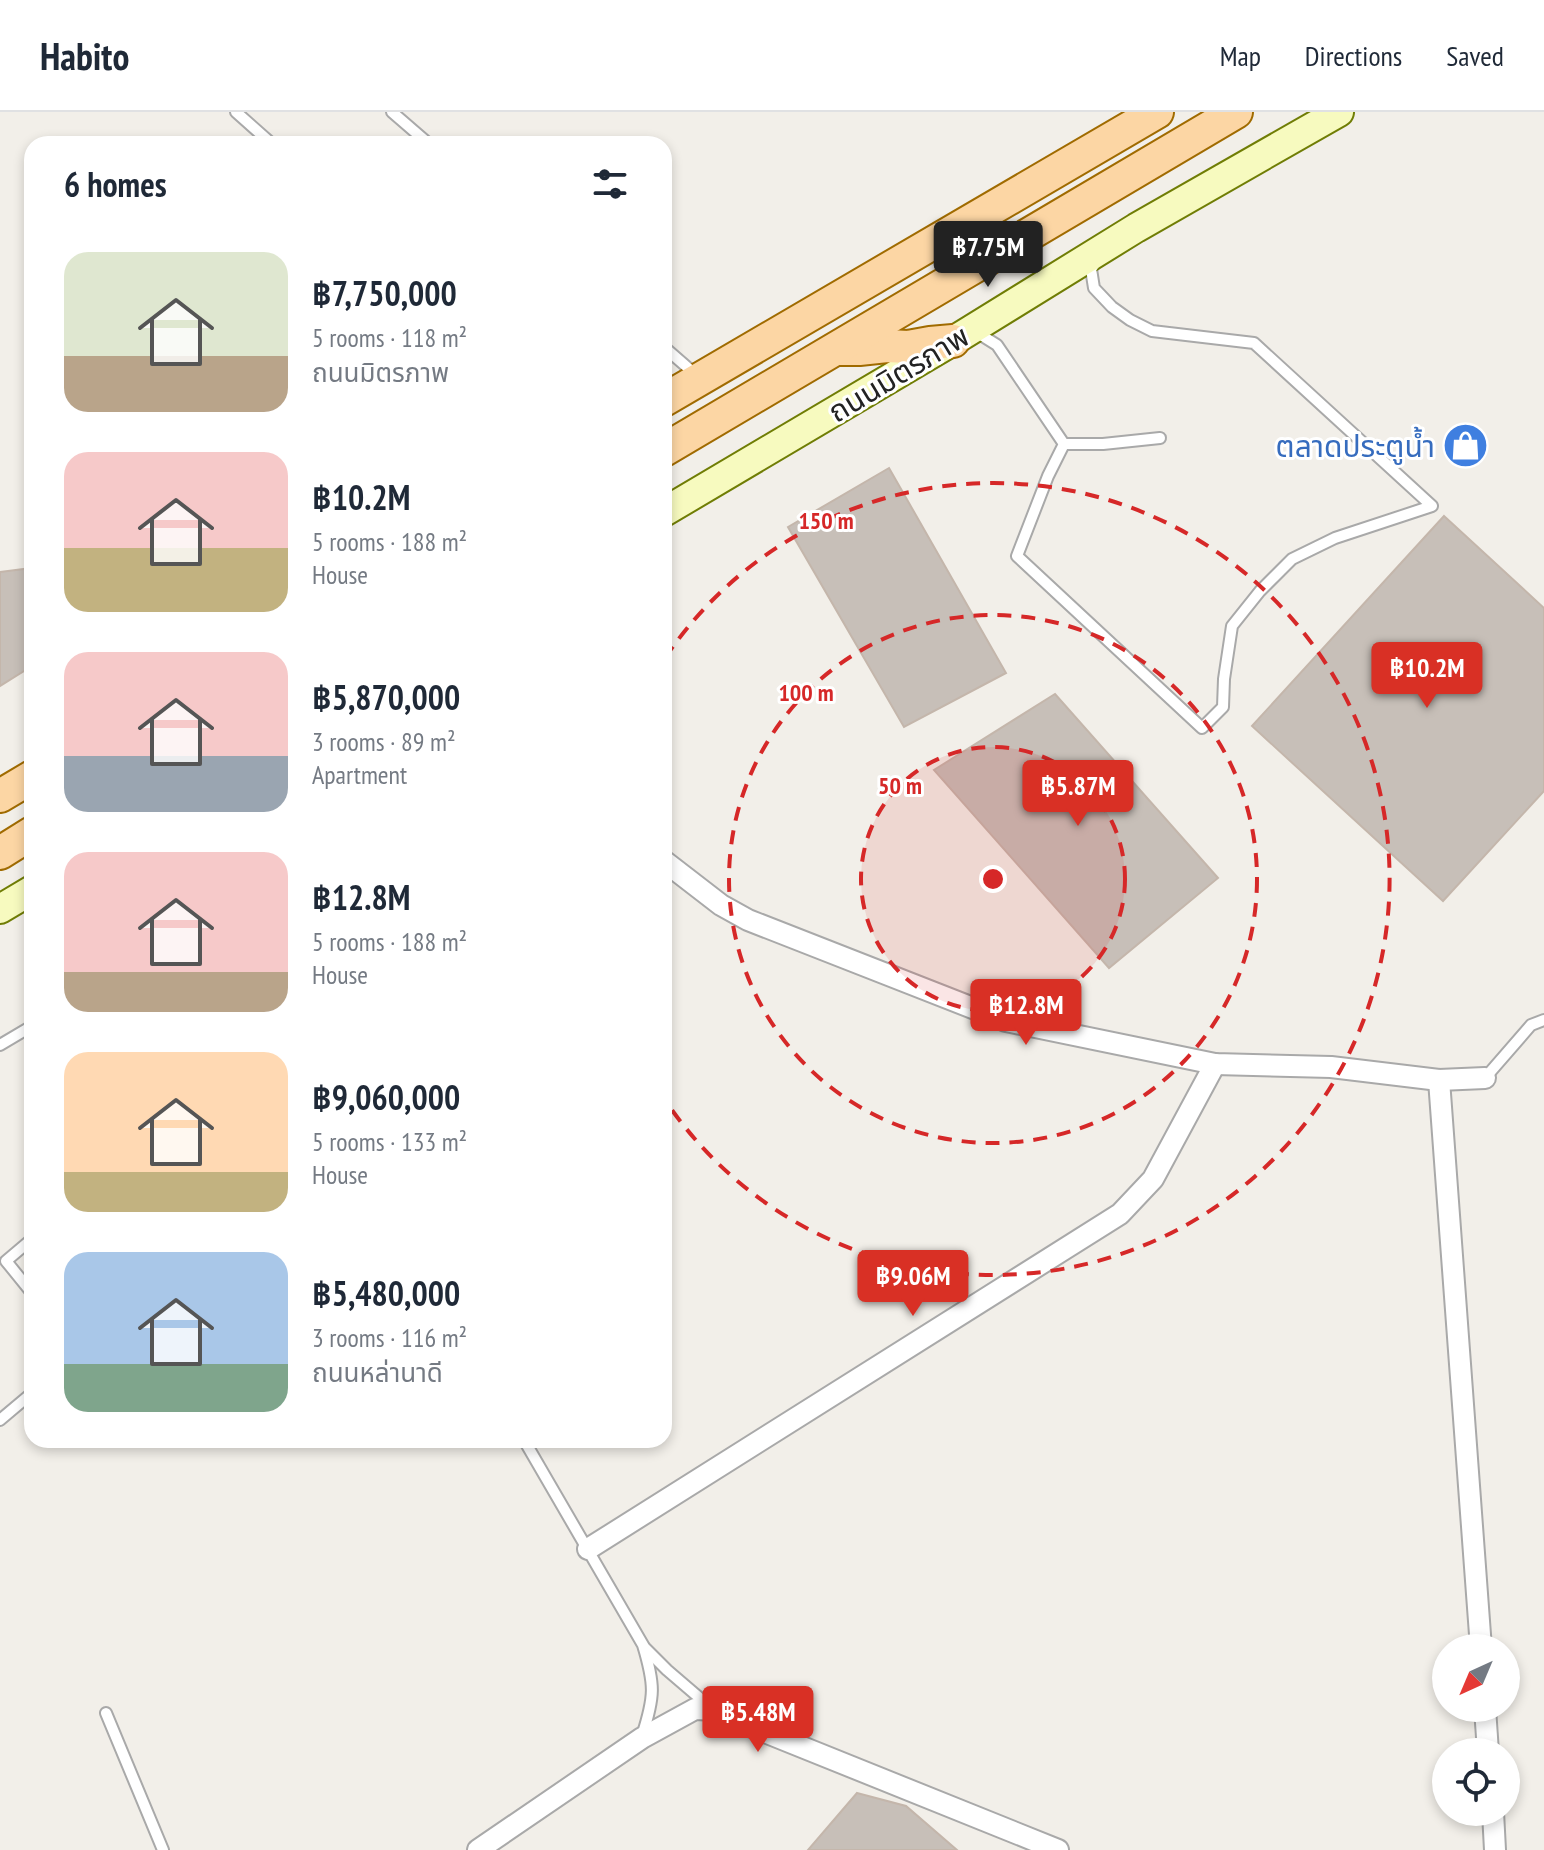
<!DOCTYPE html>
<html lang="en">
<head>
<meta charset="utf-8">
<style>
	:root { --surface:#fff; --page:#f6f6f7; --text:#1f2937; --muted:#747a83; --line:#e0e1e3; --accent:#d93025 }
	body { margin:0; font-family:"PT Sans Narrow","Noto Sans Thai",sans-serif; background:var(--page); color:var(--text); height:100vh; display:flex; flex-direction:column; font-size:30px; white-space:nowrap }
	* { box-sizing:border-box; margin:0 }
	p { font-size:26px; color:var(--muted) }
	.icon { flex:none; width:44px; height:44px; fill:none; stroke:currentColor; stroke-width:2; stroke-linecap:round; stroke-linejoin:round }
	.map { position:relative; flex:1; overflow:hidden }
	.panel { position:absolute; left:24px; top:24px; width:648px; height:1312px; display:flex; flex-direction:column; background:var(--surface); border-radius:24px; box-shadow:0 4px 12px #0003 }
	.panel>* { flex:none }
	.needle { width:52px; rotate:224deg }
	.controls { position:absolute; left:1432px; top:1522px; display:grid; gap:16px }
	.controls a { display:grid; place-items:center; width:88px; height:88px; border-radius:50%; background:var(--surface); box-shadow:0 4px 12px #0003; font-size:40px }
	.price { position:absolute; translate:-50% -68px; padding:0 18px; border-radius:8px; background:var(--accent); color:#fff; font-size:26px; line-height:52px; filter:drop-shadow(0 2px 4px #0008) }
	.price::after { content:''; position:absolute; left:50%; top:48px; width:24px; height:18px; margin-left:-12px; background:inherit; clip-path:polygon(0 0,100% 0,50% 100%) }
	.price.current { background:#222; color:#fff }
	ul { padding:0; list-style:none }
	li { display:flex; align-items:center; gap:24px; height:200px; padding:0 40px }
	li span { display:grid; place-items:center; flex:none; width:224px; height:160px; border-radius:24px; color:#555 }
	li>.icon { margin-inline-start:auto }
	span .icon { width:96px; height:96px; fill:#fffc; stroke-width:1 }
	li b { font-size:34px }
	h2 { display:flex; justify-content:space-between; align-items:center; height:96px; padding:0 40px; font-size:34px }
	header { display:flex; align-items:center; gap:48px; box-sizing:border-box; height:112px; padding:0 40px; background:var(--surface); border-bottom:2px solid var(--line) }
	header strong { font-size:38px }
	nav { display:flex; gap:44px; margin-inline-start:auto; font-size:28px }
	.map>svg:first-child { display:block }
	.building { fill:#c7bfb8; stroke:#c4b6ab; stroke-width:2 }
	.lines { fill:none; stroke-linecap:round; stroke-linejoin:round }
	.service-casing { stroke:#a9a9a9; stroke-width:14 }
	.minor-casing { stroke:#a9a9a9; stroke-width:24 }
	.secondary-casing { stroke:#707d05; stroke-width:32 }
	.primary-casing { stroke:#a06b00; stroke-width:36 }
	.service { stroke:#fff; stroke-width:10 }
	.minor { stroke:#fff; stroke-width:20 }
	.secondary { stroke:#f7fabf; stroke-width:28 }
	.primary { stroke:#fcd6a4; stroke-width:32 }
	.ring { fill:none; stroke:#d62828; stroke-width:4; stroke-dasharray:14 10 }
	.labels { text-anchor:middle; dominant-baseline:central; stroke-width:6; stroke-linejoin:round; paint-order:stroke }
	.street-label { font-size:30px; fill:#222; stroke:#fff }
	.shop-label { font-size:30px; fill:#366cbe; stroke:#fff; text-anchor:end }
	.centre { fill:#d62828; stroke:#fff; stroke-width:4 }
	.ring-label { font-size:24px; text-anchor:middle; font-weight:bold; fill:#d62828; stroke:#fff; stroke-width:6; stroke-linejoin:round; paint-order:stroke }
</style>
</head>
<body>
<header>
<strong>Habito</strong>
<nav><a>Map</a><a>Directions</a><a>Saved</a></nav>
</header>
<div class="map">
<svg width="1544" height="1738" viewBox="0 0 1544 1738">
	<rect width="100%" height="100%" fill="#f2efe9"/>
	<!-- building -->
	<g class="building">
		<path d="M 889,356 L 1006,561 L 904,615 L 788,415 Z"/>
		<path d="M 1444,404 L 1544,496 L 1544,679 L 1443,789 L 1252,614 Z"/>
		<path d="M 32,456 L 32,554 L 0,574 L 0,460 Z"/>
		<path d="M 1055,582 L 1218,766 L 1109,856 L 934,658 Z"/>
		<path d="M 857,1681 L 906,1694 L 957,1738 L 808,1738 Z"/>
	</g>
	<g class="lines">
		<defs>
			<g id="service">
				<path d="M 236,0 L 272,32"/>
				<path d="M 392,0 L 429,32"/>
				<path d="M 973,218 L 997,233 L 1064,332 L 1048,364 L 1017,444 L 1202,616 L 1223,595 L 1224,567 L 1232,514 L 1260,479 L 1292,447 L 1335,426 L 1432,394 L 1254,231 L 1152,219 L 1130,208 L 1112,195 L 1094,176 L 1091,157 L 1096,150"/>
				<path d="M 664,235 L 695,262"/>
				<path d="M 1064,332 L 1103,332 L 1160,326"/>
				<path d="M 0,933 L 32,914"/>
				<path d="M 1485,966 L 1531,913 L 1544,908"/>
				<path d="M 32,1127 L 6,1149 L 32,1181"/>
				<path d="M 0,1308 L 32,1281"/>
				<path d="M 524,1328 L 643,1533 C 655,1573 655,1584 642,1624"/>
				<path d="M 644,1535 L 667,1558 L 709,1594"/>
				<path d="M 106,1601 L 163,1738"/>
			</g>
			<g id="minor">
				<path d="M 664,749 L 721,793 L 748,808 L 1006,909 L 1215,952 L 1331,955 L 1439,968 L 1485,966"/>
				<path d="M 1439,968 L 1481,1536"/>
				<path d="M 588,1437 L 1120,1102 L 1153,1067 L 1215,952"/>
				<path d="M 1485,1596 L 1488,1640"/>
				<path d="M 1493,1700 L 1495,1738"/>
				<path d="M 478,1738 L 642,1626 L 695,1597 L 716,1598 L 740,1610 L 1058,1738"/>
			</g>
			<g id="secondary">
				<path d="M 664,400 L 953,229 L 1136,116 L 1339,0"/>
				<path d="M 0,797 L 32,778"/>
			</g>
			<g id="primary">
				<path d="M 840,237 L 859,237 L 887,234 L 908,235 L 930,231 L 953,229"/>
				<path d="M 664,288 L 1157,0"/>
				<path d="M 664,338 L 1236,0"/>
				<path d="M 0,684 L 32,665"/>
				<path d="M 0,741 L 32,721"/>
			</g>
		</defs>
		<!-- service casing -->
		<use href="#service" class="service-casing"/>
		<!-- minor casing -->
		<use href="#minor" class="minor-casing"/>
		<!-- secondary casing -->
		<use href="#secondary" class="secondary-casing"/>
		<!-- primary casing -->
		<use href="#primary" class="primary-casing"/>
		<!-- service -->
		<use href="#service" class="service"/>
		<!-- minor -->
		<use href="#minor" class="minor"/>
		<!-- secondary -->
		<use href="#secondary" class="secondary"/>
		<!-- primary -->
		<use href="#primary" class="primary"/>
	</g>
	<!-- distance rings -->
	<circle cx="993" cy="767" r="132" fill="#d62828" fill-opacity=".12"/>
	<g class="ring">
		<circle cx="993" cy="767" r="132"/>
		<circle cx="993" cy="767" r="264"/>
		<path d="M665 546A396 396 0 1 1 665 988"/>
	</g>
	<!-- icons -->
	<defs>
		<symbol id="shop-disc" viewBox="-11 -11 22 22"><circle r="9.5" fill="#3f7fe0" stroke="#fff"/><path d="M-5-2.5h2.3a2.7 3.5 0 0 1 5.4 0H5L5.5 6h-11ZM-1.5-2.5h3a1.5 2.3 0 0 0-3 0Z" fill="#fff"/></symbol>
	</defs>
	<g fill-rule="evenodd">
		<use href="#shop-disc" x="1440" y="308" width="51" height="51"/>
	</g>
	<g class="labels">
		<!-- street labels -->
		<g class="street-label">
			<text transform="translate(898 261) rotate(-31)">ถนนมิตรภาพ</text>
		</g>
		<!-- shop labels -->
		<g class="shop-label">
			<text x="1435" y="333">ตลาดประตูน้ำ</text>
		</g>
	</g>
	<circle cx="993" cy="767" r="12" class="centre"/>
	<g class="ring-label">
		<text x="826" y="417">150 m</text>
		<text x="806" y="589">100 m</text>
		<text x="900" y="682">50 m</text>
	</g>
</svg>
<div class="controls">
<a><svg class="needle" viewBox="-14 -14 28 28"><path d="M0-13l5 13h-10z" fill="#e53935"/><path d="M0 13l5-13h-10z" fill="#747a83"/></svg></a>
<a><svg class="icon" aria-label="locate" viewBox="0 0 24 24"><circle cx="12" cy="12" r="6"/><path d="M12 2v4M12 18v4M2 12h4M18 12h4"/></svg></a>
</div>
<b class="price current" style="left:988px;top:177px">฿7.75M</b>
<b class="price" style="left:1427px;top:598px">฿10.2M</b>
<b class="price" style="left:1078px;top:716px">฿5.87M</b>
<b class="price" style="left:1026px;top:935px">฿12.8M</b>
<b class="price" style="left:913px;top:1206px">฿9.06M</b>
<b class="price" style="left:758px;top:1642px">฿5.48M</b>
<section class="panel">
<h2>6 homes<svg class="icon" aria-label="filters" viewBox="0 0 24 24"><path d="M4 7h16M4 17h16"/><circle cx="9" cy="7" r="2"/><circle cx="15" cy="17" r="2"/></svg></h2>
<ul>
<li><span style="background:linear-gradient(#dfe7d0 65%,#b9a48a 0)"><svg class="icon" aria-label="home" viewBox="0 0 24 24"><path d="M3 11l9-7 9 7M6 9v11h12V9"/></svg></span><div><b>฿7,750,000</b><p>5 rooms · 118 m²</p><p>ถนนมิตรภาพ</p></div></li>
<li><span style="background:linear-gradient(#f6c9c9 60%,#c2b280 0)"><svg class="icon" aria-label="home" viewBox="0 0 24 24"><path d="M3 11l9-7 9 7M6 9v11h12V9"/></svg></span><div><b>฿10.2M</b><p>5 rooms · 188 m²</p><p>House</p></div></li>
<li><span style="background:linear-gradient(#f6c9c9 65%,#9aa5b1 0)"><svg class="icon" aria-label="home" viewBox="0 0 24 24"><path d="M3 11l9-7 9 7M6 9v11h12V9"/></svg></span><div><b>฿5,870,000</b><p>3 rooms · 89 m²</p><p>Apartment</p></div></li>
<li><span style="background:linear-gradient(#f6c9c9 75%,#b9a48a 0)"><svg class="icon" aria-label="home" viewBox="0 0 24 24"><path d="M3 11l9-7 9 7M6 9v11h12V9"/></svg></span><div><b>฿12.8M</b><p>5 rooms · 188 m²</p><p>House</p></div></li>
<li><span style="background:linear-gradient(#ffd9b3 75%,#c2b280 0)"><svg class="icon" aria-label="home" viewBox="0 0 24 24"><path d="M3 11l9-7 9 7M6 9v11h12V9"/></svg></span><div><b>฿9,060,000</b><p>5 rooms · 133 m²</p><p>House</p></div></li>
<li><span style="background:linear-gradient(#a9c7e8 70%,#7fa58c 0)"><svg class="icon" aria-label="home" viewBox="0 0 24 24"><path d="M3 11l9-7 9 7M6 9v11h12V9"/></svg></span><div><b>฿5,480,000</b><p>3 rooms · 116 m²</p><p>ถนนหล่านาดี</p></div></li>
</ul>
</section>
</div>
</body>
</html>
